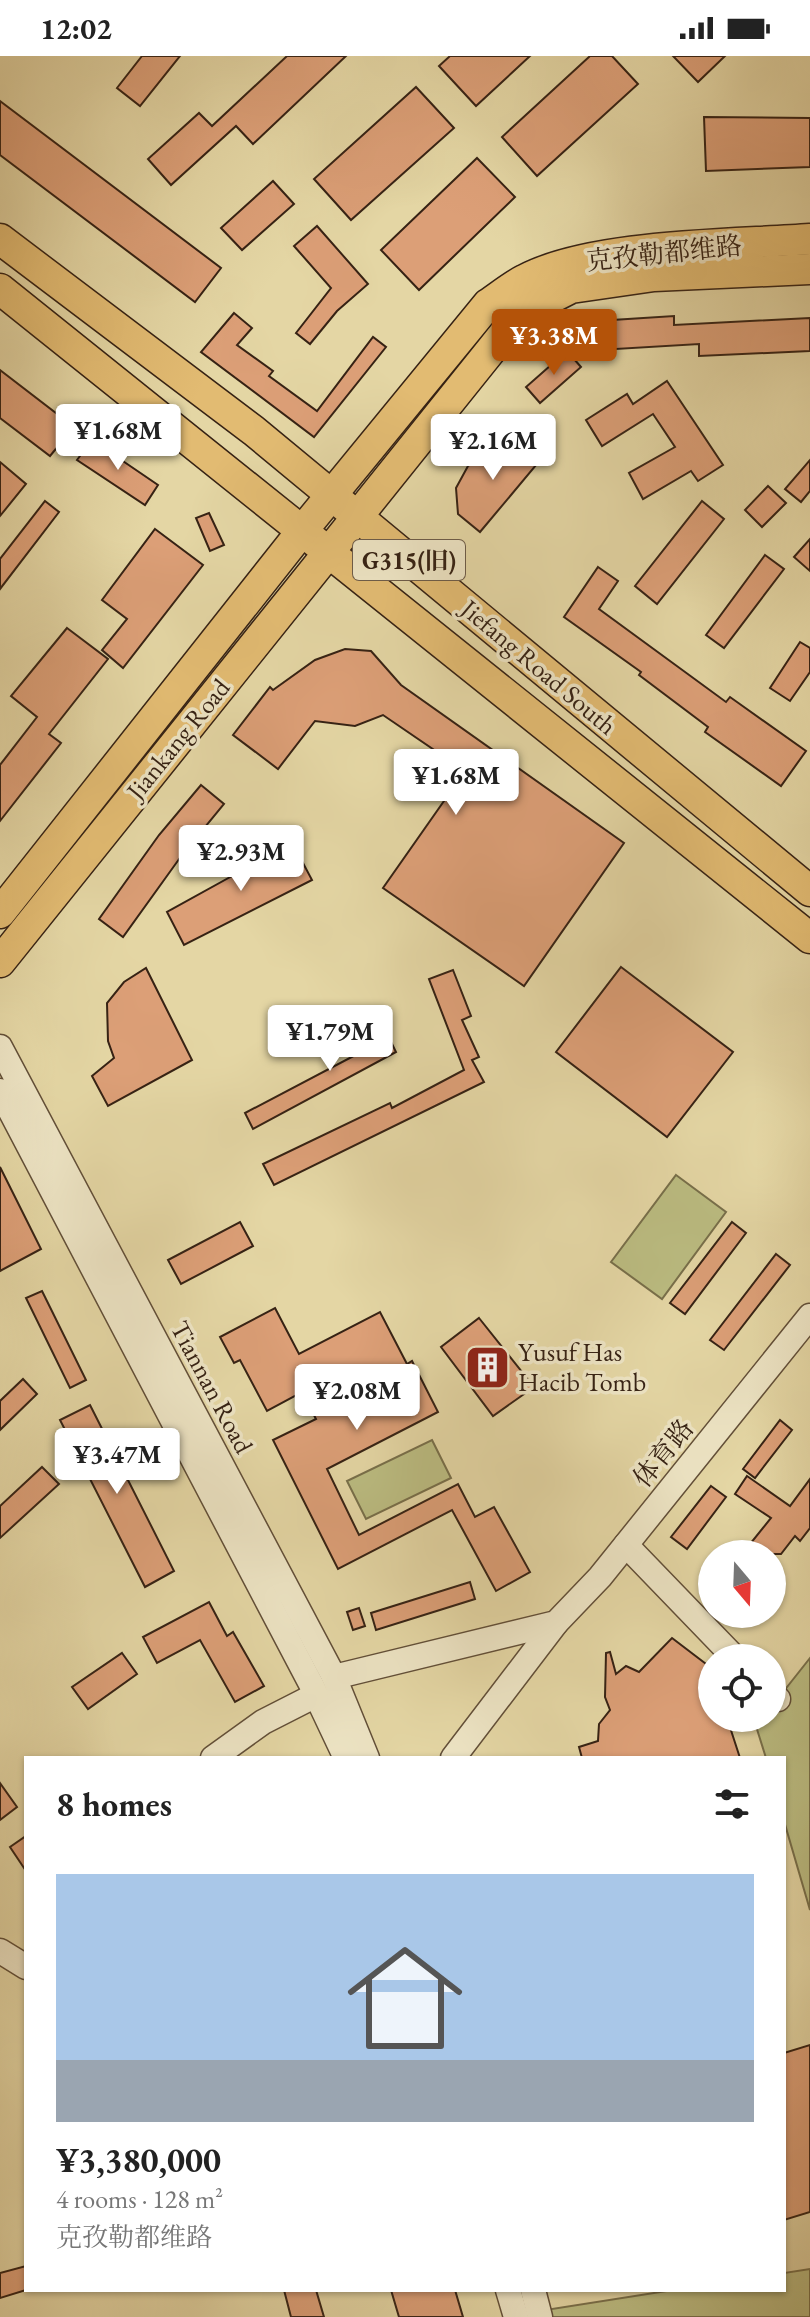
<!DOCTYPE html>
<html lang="en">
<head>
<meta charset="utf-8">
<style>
	:root { --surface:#fff; --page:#f6f6f6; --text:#222; --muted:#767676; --accent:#b45309 }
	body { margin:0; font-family:"EB Garamond","Noto Serif SC",serif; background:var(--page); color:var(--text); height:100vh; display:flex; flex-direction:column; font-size:30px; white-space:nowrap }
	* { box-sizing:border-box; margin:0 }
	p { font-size:26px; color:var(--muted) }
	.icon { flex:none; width:44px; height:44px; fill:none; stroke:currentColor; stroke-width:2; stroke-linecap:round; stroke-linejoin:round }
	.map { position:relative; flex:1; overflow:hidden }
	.side { position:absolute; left:24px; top:1700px; width:762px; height:536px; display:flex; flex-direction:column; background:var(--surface); border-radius:0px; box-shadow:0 2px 6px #0004 }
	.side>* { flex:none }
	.needle { width:52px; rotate:161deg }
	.fabs { position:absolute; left:698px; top:1484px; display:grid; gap:16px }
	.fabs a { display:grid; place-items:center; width:88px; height:88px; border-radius:50%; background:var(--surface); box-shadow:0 2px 6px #0004; font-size:40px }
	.price { position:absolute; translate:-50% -68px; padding:0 18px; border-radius:8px; background:#fff; color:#222; font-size:26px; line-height:52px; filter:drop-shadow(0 2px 4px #0008) }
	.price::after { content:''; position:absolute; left:50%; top:48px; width:24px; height:18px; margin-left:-12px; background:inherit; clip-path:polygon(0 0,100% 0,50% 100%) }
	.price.on { background:var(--accent); color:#fff }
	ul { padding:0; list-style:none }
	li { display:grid; align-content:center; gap:16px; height:424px; padding:0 32px }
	li span { display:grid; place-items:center; height:248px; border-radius:0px; color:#555 }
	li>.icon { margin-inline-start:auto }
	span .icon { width:144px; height:144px; fill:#fffc; stroke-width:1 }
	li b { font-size:34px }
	h2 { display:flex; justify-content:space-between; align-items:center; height:96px; padding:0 32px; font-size:34px }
	.status { display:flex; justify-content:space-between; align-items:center; height:56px; padding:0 40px; background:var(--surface); direction:ltr }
	.status svg { height:22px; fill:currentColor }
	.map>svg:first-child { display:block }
	.green { fill:#bbbc81; stroke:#786f4a; stroke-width:2 }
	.building { fill:#dc9f77; stroke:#362214; stroke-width:2 }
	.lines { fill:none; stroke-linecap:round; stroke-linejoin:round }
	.minor-casing { stroke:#624f38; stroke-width:27 }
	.major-casing { stroke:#362214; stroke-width:33 }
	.minor { stroke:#ede4c4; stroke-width:24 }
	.major { stroke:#e2bb72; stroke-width:30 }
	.labels { text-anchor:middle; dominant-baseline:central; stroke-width:7; stroke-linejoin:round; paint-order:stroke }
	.shield { fill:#ede4c4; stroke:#6d5c49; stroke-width:2 }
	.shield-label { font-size:24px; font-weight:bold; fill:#362214 }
	.street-label { font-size:26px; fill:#362214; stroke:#ede4c4 }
	.poi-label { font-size:26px; fill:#362214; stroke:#ede4c4; text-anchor:start }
</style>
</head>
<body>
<div class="status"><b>12:02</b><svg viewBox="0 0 49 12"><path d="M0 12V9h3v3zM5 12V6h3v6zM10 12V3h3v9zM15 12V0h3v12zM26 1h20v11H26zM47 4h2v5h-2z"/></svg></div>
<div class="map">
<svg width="810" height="2261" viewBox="0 0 810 2261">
	<rect width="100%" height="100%" fill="#e4d6a4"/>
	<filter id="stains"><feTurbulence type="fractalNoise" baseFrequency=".0025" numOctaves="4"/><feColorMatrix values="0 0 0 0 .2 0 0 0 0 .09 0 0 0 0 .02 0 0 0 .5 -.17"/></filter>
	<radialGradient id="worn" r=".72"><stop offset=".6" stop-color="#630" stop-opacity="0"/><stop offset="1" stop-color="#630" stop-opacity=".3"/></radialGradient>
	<!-- green -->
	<g class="green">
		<path d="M 676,1119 L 726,1156 L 662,1243 L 611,1206 Z"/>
		<path d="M 432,1384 L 451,1422 L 366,1463 L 347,1425 Z"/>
		<path d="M 810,1602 L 810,1854 L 784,1765 L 784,1702 L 766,1702 L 756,1670 L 763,1662 L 772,1662 L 772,1650 Z"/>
		<path d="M 810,2213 L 810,2261 L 540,2261 L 539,2255 L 673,2234 L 784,2234 L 784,2217 Z"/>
	</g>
	<!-- building -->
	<g class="building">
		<path d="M 142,0 L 180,0 L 140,50 L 117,32 Z"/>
		<path d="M 287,0 L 346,0 L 253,88 L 236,70 L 171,129 L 148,103 L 199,57 L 212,70 Z"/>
		<path d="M 450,0 L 530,0 L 476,50 L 439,10 Z"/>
		<path d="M 590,0 L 612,0 L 638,28 L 537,120 L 502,81 Z"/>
		<path d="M 673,0 L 725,0 L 698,26 Z"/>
		<path d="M 416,31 L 454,72 L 351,164 L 314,123 Z"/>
		<path d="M 0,45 L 221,212 L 195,246 L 0,99 Z"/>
		<path d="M 704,61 L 810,62 L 810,111 L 706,115 Z"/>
		<path d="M 477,102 L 515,141 L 419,234 L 381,194 Z"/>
		<path d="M 273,125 L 294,148 L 242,194 L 221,172 Z"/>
		<path d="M 317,170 L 368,228 L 337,255 L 310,288 L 296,277 L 331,232 L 294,190 Z"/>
		<path d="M 234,257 L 252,272 L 237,289 L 273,315 L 269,320 L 317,355 L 373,281 L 386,291 L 314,381 L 201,296 Z"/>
		<path d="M 674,260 L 674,269 L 810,262 L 810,295 L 699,300 L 699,288 L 599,294 L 597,265 Z"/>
		<path d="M 567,295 L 581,311 L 540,347 L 526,331 Z"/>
		<path d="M 0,314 L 74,371 L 50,400 L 0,362 Z"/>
		<path d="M 667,325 L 723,409 L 698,425 L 691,415 L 643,443 L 629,417 L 675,391 L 653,358 L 602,390 L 586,364 L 627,338 L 633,348 Z"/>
		<path d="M 517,382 L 542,402 L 480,476 L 458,458 L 456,432 L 468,410 Z"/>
		<path d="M 92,384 L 158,429 L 145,449 L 77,404 Z"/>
		<path d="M 810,404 L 810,435 L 801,446 L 785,433 Z"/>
		<path d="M 0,406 L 26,428 L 0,460 Z"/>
		<path d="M 768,430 L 786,447 L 762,471 L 745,454 Z"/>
		<path d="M 45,445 L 59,456 L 0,533 L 0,503 Z"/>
		<path d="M 702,445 L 724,463 L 657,548 L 635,530 Z"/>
		<path d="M 209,457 L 224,489 L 210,495 L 196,462 Z"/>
		<path d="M 155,473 L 203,509 L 123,612 L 102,594 L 127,563 L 102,544 Z"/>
		<path d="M 810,483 L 810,515 L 794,501 Z"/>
		<path d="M 765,499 L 784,513 L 724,592 L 706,579 Z"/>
		<path d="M 598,511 L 618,525 L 599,553 L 726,646 L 730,641 L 806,695 L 781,730 L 705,676 L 708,671 L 639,619 L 641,616 L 564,561 Z"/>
		<path d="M 67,572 L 108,603 L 49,678 L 61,687 L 0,765 L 0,709 L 37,661 L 11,640 Z"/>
		<path d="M 800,586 L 810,592 L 810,616 L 790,645 L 770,632 Z"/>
		<path d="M 345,593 L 371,595 L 401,629 L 624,787 L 524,930 L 383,832 L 465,715 L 383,659 L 355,670 L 315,665 L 278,713 L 233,679 L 270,631 L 273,634 L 315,604 Z"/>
		<path d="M 201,729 L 224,748 L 182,799 L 123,881 L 99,863 L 159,779 Z"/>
		<path d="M 268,790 L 294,790 L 312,824 L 184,889 L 167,856 L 241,815 Z"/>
		<path d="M 621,911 L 733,996 L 667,1081 L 556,996 Z"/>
		<path d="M 146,912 L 192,1004 L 108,1050 L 92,1020 L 114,1002 L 108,985 L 107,947 L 124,926 Z"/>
		<path d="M 453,914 L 471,960 L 462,964 L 479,1001 L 472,1004 L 484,1026 L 274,1129 L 263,1108 L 390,1047 L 392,1052 L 464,1014 L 429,923 Z"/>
		<path d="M 377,957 L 396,996 L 253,1073 L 245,1057 L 365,994 L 353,970 Z"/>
		<path d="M 0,1111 L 41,1193 L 0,1215 Z"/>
		<path d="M 240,1166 L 253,1190 L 181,1228 L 168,1204 Z"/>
		<path d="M 732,1166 L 746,1177 L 685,1258 L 670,1247 Z"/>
		<path d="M 776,1198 L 790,1209 L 724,1294 L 710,1284 Z"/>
		<path d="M 42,1235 L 86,1324 L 70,1332 L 26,1242 Z"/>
		<path d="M 275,1252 L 299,1298 L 380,1256 L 407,1308 L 412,1305 L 438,1356 L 327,1413 L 359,1479 L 458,1428 L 475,1461 L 494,1451 L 530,1516 L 496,1535 L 452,1454 L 338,1513 L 273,1384 L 316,1363 L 302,1336 L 267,1355 L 240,1304 L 234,1307 L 220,1281 Z"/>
		<path d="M 479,1262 L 534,1331 L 493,1360 L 441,1291 Z"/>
		<path d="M 23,1323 L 37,1338 L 0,1374 L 0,1345 Z"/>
		<path d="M 90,1349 L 174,1515 L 145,1531 L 60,1364 Z"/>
		<path d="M 780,1364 L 792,1374 L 755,1422 L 743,1413 Z"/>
		<path d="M 42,1411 L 59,1428 L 0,1482 L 0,1450 Z"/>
		<path d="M 747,1420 L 790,1450 L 810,1423 L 810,1472 L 800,1485 L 795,1480 L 781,1498 L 742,1498 L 771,1462 L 735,1438 Z"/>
		<path d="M 711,1430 L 726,1441 L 687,1493 L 671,1481 Z"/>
		<path d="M 470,1526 L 475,1543 L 376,1574 L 371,1557 Z"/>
		<path d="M 209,1546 L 227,1580 L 233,1576 L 264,1630 L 235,1646 L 200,1584 L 157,1607 L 143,1581 Z"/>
		<path d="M 359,1552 L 365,1570 L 353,1574 L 347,1556 Z"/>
		<path d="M 672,1582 L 710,1611 L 712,1662 L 727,1662 L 740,1702 L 582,1702 L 579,1691 L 598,1685 L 599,1668 L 610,1654 L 605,1641 L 606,1597 L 610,1596 L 616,1618 L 626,1610 L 639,1616 Z"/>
		<path d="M 122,1597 L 137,1618 L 88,1653 L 72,1631 Z"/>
		<path d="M 0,1727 L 17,1751 L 0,1764 Z"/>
		<path d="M 26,1780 L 26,1815 L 10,1791 Z"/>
		<path d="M 810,1989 L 810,2156 L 784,2164 L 784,1997 Z"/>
		<path d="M 26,2210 L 26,2234 L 0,2242 L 0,2217 Z"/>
		<path d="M 284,2234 L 316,2234 L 324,2261 L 291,2261 Z"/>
		<path d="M 391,2234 L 455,2234 L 463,2261 L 399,2261 Z"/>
	</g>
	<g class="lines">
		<defs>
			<g id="minor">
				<path d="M 0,991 L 334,1621 L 367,1702"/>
				<path d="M 0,1035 L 311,1628 L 346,1702"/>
				<path d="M 626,1489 L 735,1602"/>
				<path d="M 334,1621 L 556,1567 L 600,1521 L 810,1260"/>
				<path d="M 772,1637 L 778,1643"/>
				<path d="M 213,1702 L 263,1666 L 316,1639"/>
				<path d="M 453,1702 L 556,1567"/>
				<path d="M 0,1895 L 26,1911"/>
				<path d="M 508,2234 L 516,2261"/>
				<path d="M 533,2234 L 540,2261"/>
			</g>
			<g id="major">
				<path d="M 0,183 L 254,375 L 810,835"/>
				<path d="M 0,233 L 810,882"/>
				<path d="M 0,857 L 302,475 L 488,248 C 500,240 512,230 524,224 C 592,188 731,189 810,183"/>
				<path d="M 0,906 L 520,258 L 571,232 L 654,220 L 810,213"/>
			</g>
		</defs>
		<!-- minor casing -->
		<use href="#minor" class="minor-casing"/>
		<!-- major casing -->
		<use href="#major" class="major-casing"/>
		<!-- minor -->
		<use href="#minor" class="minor"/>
		<!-- major -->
		<use href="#major" class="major"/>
	</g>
	<!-- icons -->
	<defs>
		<symbol id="building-square" viewBox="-11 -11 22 22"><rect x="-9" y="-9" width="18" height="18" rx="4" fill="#8f2418" stroke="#ede4c4"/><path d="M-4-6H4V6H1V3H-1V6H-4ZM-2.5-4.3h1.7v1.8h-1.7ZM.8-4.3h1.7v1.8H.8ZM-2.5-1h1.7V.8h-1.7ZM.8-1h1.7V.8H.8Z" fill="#fff"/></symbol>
	</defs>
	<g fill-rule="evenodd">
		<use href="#building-square" x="462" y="1286" width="51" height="51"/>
	</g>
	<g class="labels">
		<!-- shield labels -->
		<rect class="shield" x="353" y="484" width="112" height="40" rx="6"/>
		<g class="shield-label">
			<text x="409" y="504">G315(旧)</text>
		</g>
		<!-- street labels -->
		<g class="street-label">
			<text transform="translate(664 197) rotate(-6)">克孜勒都维路</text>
			<text transform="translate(539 611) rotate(40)">Jiefang Road South</text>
			<text transform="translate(178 683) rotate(-51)">Jiankang Road</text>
			<text transform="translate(212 1331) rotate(62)">Tiannan Road</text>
			<text transform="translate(663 1397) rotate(-51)">体育路</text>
		</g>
		<!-- poi labels -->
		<g class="poi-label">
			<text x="518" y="1296">Yusuf Has<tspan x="518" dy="30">Hacib Tomb</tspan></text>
		</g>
	</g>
	<rect width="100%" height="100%" filter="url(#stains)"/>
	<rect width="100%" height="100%" fill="url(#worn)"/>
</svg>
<div class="fabs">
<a><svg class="needle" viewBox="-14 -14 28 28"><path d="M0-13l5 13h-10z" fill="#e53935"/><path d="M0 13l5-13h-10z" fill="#767676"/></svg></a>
<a><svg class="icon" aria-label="locate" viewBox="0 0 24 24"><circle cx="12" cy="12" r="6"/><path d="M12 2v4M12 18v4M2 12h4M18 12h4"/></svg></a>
</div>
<b class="price on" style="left:554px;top:321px">¥3.38M</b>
<b class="price" style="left:118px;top:416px">¥1.68M</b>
<b class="price" style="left:493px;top:426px">¥2.16M</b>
<b class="price" style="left:456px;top:761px">¥1.68M</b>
<b class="price" style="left:241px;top:837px">¥2.93M</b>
<b class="price" style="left:330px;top:1017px">¥1.79M</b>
<b class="price" style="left:357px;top:1376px">¥2.08M</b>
<b class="price" style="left:117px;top:1440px">¥3.47M</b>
<section class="side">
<h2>8 homes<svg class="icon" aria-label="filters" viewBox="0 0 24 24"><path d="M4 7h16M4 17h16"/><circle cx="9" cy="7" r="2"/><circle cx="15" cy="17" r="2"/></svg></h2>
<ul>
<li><span style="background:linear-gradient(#a9c7e8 75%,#9aa5b1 0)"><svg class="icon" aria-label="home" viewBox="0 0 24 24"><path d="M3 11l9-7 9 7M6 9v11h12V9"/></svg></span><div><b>¥3,380,000</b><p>4 rooms · 128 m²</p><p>克孜勒都维路</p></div></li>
</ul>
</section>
</div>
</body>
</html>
